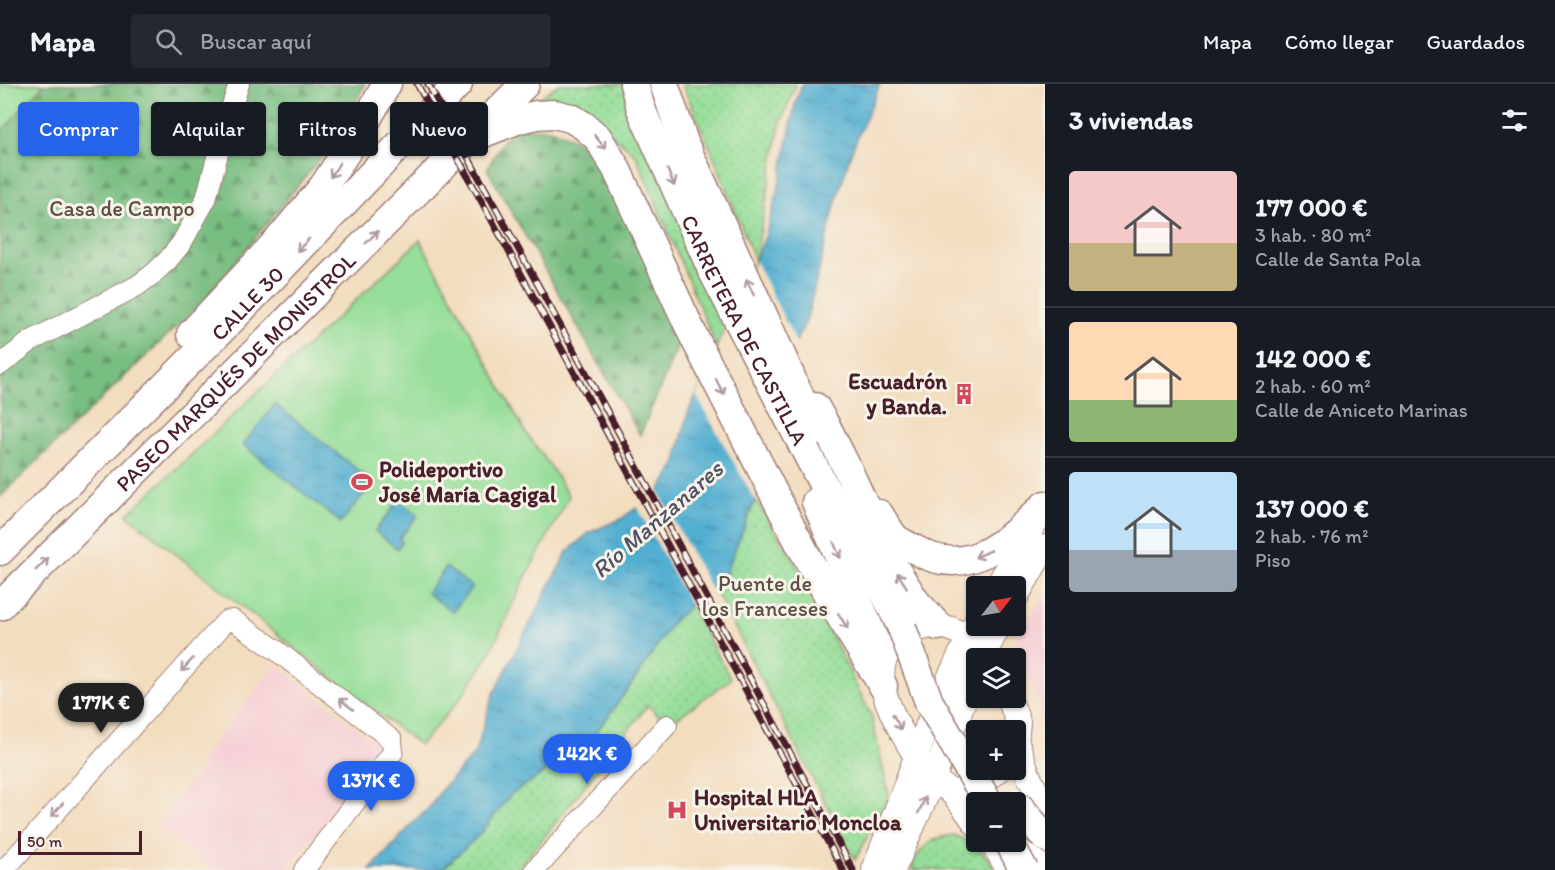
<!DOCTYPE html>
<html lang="es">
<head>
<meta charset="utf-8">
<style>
	:root { --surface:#171b24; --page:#242831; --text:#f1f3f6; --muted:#9ea1a6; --line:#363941; --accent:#2563eb }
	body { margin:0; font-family:Itim,sans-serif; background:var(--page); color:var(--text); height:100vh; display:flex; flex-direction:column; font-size:22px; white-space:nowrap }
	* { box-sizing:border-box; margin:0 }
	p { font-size:20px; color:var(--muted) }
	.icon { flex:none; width:33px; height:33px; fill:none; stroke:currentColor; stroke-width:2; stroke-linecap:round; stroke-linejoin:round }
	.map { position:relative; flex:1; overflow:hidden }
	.side { display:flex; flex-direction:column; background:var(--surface); width:510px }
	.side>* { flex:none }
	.top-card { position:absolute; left:18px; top:18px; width:570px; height:54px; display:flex; gap:12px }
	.needle { width:39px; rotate:59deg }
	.buttons { position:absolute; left:966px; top:492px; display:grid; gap:12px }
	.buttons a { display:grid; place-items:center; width:60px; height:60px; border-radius:6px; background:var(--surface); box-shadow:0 2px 4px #0004; font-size:30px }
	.scale { position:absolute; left:18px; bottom:15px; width:124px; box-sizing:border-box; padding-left:6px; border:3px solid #4a1f2b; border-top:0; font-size:16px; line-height:21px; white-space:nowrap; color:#4a1f2b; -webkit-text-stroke:4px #f7f3e8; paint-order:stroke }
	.price { position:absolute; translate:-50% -51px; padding:0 14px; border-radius:21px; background:var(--accent); color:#fff; font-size:20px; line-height:39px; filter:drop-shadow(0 2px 3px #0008) }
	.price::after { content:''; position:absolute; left:50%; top:36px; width:18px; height:14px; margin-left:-9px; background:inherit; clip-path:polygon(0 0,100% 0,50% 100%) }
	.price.on { background:#222; color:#fff }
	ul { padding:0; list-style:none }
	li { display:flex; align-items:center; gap:18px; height:150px; padding:0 24px }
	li+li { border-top:2px solid var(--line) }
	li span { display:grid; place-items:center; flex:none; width:168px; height:120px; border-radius:6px; color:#555 }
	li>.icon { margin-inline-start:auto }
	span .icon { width:72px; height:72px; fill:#fffc; stroke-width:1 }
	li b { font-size:26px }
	h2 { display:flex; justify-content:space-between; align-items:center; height:72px; padding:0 24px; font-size:26px }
	.pill { padding:0 21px; border-radius:6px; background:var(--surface); box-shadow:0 2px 4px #0004; font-size:21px; line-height:54px }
	.pill.on { background:var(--accent); color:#fff }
	header { display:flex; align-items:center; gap:36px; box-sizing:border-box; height:84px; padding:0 30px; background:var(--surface); border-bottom:2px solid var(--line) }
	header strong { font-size:28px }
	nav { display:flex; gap:33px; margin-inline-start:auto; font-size:21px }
	.search { width:420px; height:54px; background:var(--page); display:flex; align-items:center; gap:15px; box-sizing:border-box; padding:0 21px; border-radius:6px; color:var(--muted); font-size:22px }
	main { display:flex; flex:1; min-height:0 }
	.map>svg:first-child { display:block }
	.built { fill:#f6cfd6 }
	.green { fill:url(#green-dots); stroke:#707e62; stroke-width:1.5 }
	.forest { fill:url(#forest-firs); stroke:#616e56; stroke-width:1.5 }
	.pitch { fill:#96de99; stroke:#707e62; stroke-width:1.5 }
	.water { fill:url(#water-ripples); stroke:#4e677e; stroke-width:1.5 }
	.pier { fill:#f3ddbf }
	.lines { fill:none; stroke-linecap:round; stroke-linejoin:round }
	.minor-casing { stroke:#9e7e75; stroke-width:22 }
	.major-casing { stroke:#9e7e75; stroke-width:26 }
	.highway-casing { stroke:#9e7e75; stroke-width:31 }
	.minor { stroke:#fff; stroke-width:20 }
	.major { stroke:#fff; stroke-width:24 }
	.highway { stroke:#fff; stroke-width:28 }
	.rail-casing { stroke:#4a1f2b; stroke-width:7 }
	.rail { stroke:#f7f3e8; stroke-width:4.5; stroke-dasharray:14; stroke-linecap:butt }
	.highway-bridge-casing { stroke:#9e7e75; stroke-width:31; stroke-linecap:butt }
	.highway-bridge { stroke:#fff; stroke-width:28 }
	.oneway { stroke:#ae9aa0 }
	.labels { text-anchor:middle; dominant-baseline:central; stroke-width:6; stroke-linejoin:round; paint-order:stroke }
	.park-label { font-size:22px; fill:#5d4f46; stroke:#f7f3e8 }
	.street-label { font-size:22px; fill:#4a1f2b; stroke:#f7f3e8 }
	.poi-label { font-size:22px; font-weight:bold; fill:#4a1f2b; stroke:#f7f3e8; text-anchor:start }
	.water-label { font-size:24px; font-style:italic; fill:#4d5165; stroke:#f7f3e8 }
</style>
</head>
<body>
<header>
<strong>Mapa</strong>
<div class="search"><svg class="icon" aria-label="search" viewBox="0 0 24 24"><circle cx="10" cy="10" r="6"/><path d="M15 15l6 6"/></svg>Buscar aquí</div>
<nav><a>Mapa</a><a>Cómo llegar</a><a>Guardados</a></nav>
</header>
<main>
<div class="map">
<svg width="1045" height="786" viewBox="0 0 1045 786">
	<defs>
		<pattern id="green-dots" width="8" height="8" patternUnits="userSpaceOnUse" patternTransform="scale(1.5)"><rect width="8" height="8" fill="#96de99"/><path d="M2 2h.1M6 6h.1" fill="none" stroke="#83be84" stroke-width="1.8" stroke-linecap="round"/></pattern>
		<pattern id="forest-firs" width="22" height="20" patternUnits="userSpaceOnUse" patternTransform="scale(1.5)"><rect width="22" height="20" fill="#78bd81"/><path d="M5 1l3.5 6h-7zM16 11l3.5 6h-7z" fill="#64996a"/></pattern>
		<pattern id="water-ripples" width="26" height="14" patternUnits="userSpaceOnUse" patternTransform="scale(1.5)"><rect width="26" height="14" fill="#52afd1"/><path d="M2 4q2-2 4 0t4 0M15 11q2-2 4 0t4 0" fill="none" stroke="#468eaa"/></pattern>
	</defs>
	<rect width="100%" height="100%" fill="#f7f3e8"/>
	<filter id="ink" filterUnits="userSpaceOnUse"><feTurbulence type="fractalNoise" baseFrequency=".0167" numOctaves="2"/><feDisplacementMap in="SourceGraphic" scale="12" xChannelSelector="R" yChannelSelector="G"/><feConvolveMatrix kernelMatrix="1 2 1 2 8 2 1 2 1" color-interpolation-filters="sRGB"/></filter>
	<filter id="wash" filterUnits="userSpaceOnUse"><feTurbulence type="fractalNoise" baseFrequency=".008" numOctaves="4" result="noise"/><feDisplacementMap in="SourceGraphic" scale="24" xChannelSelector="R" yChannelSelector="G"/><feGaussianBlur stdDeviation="1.35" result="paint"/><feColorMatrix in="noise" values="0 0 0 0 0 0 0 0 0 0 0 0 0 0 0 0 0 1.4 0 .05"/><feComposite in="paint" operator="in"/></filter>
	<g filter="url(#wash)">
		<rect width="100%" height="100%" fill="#f3ddbf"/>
		<!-- built -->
		<g class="built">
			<path d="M 1045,510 L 1045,644 L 1033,604 L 1014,558 Z"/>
			<path d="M 276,580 L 381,664 L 287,786 L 213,786 L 157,741 L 205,680 L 200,676 Z"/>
		</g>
		<!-- green -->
		<g class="green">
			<path d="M 559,0 L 623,0 L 669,105 L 726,245 L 717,264 L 635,70 L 586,30 L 535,17 Z"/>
			<path d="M 682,0 L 796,0 L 780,41 L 755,177 L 714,73 Z"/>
			<path d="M 755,416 L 793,474 L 871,631 L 889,712 L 855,776 L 713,502 L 724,493 Z"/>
			<path d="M 690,522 L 731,595 L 667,641 L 648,621 L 546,751 L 516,786 L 441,786 L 481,749 L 511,710 L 553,683 L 595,650 L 640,588 L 673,537 Z"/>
			<path d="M 954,751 C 971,758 987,769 995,786 L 911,786 C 919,764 930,753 954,751 Z"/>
		</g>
		<!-- forest -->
		<g class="forest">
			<path d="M 0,0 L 365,0 L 338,53 L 205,215 L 0,413 Z"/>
			<path d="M 521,44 L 550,45 L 582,59 L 608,96 L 682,252 L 640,351 L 487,85 L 503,56 Z"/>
		</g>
		<!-- pitch -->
		<g class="pitch">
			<path d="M 0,0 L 44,0 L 0,49 Z"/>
			<path d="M 420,156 L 526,349 L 551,383 L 569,413 L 524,496 L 489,571 L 460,615 L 420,661 L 355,612 L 127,431 Z"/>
		</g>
		<!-- water -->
		<g class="water">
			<path d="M 802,0 L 880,0 L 851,69 L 835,121 L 806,238 L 798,252 L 755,416 L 724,493 L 673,537 L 640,588 L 595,650 L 553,683 L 511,710 L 481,749 L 441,786 L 370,786 L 415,737 L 429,724 L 442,705 L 475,669 L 493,611 L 567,468 L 590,448 L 619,436 L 659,408 L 675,381 L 688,329 L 765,153 L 778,107 L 795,20 Z"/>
			<path d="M 275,320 L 373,398 L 341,439 L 243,361 Z"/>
			<path d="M 399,416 L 418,432 L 399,455 L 402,458 L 397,465 L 375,447 Z"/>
			<path d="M 446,483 L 472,503 L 453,528 L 427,509 Z"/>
		</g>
		<!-- pier -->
		<g class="pier">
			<path d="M 755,177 L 798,262 L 783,322 L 755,416 L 696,311 Z"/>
			<path d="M 657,405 L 712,507 L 692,524 L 636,420 Z"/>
		</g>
	</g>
	<g filter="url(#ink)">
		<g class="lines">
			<defs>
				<g id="minor">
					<path d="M 0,281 L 31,257 L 137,202 L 153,190 L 167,177 L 181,160 L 206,115 L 225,43 L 239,0"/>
					<path d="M 4,786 L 226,537 L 233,536 L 276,566 L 392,656 L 393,668 L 304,786"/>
					<path d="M 535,786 L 667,641"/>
				</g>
				<g id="major">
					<path d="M 997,502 L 1038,434"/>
					<path d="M 1016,513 L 1045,463"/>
					<path d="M 982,574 L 999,542"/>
					<path d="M 1009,614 L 1018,638 L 1016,658"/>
					<path d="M 1016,656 L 1029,693 L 1045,725"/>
					<path d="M 962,706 C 977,704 988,695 999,686"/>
					<path d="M 976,740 C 968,730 961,717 951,708 C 946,703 938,700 933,694 C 916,677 887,626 883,602 C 882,595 882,582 885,575 C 893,557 915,542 936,542 C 955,542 978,559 988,574"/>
					<path d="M 990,758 L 998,768 L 1008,786"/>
					<path d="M 1011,761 L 1045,785"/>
					<path d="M 874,786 L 932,630 L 976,538"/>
					<path d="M 893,786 L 928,708 L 976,586"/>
				</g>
				<g id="highway">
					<path id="s1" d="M 634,0 L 641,25 L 712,186 L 826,406 L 872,483 L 902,544"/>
					<path d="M 664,0 L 685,61 L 769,244 L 815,347"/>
					<path d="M 471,54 L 519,35 L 537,31 L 554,30 L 571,34 L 584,42 L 598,54 L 616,84 L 693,251 L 794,449 L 834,522 L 883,602"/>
					<path d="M 191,250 L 281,153 L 323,103 L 360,47 L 387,0"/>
					<path d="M 815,323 L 828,346 L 847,384 L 890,477 L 916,518 L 938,542"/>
					<path d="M 816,418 L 881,572"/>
					<path d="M 879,430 C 884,438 889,447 895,454 C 901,459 909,462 916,466 C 968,497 1009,456 1045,421"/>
					<path id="s2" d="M 0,467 L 233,234 L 458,0"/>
					<path id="s3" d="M 0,522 L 525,0"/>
				</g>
			</defs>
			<!-- minor casing -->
			<use href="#minor" class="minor-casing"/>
			<!-- major casing -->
			<use href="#major" class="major-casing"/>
			<!-- highway casing -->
			<use href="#highway" class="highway-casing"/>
			<!-- minor -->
			<use href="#minor" class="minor"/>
			<!-- major -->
			<use href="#major" class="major"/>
			<!-- highway -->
			<use href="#highway" class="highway"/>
			<defs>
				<g id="rail">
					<path d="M 417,0 L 500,151 L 843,786"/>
					<path d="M 428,0 L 607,327 L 853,786"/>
				</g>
			</defs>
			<!-- rail casing -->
			<use href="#rail" class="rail-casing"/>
			<!-- rail -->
			<use href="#rail" class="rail"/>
			<defs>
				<g id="highway-bridge">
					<path d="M 902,544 L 929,618 L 988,718"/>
					<path d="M 1016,719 L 1045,753"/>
					<path d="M 1009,758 L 1024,786"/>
				</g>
			</defs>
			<!-- highway-bridge casing -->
			<use href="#highway-bridge" class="highway-bridge-casing"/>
			<!-- highway-bridge -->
			<use href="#highway-bridge" class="highway-bridge"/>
		</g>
		<!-- one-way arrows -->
		<defs><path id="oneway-shaft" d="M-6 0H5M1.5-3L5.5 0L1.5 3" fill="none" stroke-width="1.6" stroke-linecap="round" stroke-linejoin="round" transform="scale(1.5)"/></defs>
		<g class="oneway">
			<use href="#oneway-shaft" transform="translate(600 58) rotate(51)"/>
			<use href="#oneway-shaft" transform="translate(335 86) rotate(123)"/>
			<use href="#oneway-shaft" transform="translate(671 94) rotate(67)"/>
			<use href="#oneway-shaft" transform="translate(372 153) rotate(-45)"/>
			<use href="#oneway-shaft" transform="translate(303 161) rotate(134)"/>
			<use href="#oneway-shaft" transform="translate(750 203) rotate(-115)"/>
			<use href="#oneway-shaft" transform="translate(720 303) rotate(63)"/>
			<use href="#oneway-shaft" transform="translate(837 466) rotate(67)"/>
			<use href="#oneway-shaft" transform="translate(983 470) rotate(156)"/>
			<use href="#oneway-shaft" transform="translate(42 480) rotate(-45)"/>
			<use href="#oneway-shaft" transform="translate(902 496) rotate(-122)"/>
			<use href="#oneway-shaft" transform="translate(843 537) rotate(58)"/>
			<use href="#oneway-shaft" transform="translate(187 581) rotate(132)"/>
			<use href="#oneway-shaft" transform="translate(346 620) rotate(-142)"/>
			<use href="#oneway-shaft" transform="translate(897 638) rotate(60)"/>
			<use href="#oneway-shaft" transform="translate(922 721) rotate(-65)"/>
			<use href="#oneway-shaft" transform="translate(57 726) rotate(132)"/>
		</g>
	</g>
	<!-- icons -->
	<defs>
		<symbol id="building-bare" viewBox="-9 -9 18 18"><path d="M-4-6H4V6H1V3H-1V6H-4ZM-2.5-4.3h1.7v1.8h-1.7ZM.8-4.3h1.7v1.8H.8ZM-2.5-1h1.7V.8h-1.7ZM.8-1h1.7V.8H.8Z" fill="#d1495b" stroke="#f7f3e8" stroke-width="2.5" paint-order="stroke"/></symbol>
		<symbol id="stadium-bare" viewBox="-9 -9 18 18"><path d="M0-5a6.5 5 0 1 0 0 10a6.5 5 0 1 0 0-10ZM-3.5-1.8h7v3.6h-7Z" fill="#d1495b" stroke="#f7f3e8" stroke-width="2.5" paint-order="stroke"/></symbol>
		<symbol id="hospital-bare" viewBox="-9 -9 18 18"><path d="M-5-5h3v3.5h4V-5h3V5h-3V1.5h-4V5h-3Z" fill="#d1495b" stroke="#f7f3e8" stroke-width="2.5" paint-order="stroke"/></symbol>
	</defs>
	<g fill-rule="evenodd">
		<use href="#building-bare" x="949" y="295" width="30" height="30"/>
		<use href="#stadium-bare" x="347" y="383" width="30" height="30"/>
		<use href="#hospital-bare" x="662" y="711" width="30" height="30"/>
	</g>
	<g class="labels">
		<!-- park labels -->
		<g class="park-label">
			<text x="122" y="124">Casa de Campo</text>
			<text x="765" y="499">Puente de<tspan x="765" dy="25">los Franceses</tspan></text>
		</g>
		<!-- street labels -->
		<g class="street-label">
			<text stroke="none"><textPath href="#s2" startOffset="350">CALLE 30</textPath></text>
			<text stroke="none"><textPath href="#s1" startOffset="270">CARRETERA DE CASTILLA</textPath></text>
			<text stroke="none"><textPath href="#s3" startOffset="332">PASEO MARQUÉS DE MONISTROL</textPath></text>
		</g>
		<!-- poi labels -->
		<g class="poi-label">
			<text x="947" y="297" text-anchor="end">Escuadrón<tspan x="947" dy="25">y Banda.</tspan></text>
			<text x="379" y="385">Polideportivo<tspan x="379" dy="25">José María Cagigal</tspan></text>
			<text x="694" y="713">Hospital HLA<tspan x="694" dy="25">Universitario Moncloa</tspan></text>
		</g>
		<!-- water labels -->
		<g class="water-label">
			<text transform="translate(657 435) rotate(-41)">Río Manzanares</text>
		</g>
	</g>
</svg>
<div class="buttons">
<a><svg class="needle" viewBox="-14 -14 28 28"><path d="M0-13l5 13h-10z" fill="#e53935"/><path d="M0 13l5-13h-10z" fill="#9ea1a6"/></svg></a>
<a><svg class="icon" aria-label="layers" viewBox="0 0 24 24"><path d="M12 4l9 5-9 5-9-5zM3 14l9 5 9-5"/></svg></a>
<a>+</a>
<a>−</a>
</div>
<div class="scale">50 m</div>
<b class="price on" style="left:101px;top:650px">177K €</b>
<b class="price" style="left:587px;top:701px">142K €</b>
<b class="price" style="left:371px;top:728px">137K €</b>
<div class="top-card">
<a class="pill on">Comprar</a>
<a class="pill">Alquilar</a>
<a class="pill">Filtros</a>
<a class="pill">Nuevo</a>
</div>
</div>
<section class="side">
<h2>3 viviendas<svg class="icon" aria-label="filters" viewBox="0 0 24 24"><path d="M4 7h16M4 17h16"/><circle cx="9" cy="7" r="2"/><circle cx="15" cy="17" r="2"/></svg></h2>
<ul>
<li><span style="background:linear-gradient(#f6c9c9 60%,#c2b280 0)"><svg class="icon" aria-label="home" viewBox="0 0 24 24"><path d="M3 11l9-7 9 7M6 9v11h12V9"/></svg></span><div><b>177 000 €</b><p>3 hab. · 80 m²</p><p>Calle de Santa Pola</p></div></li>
<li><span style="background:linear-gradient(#ffd9b3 65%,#8fb573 0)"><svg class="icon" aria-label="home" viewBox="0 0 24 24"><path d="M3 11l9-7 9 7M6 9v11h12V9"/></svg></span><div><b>142 000 €</b><p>2 hab. · 60 m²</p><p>Calle de Aniceto Marinas</p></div></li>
<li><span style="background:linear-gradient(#bfe0f5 65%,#9aa5b1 0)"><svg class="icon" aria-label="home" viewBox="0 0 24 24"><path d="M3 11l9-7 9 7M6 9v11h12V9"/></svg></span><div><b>137 000 €</b><p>2 hab. · 76 m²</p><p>Piso</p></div></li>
</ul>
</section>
</main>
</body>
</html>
